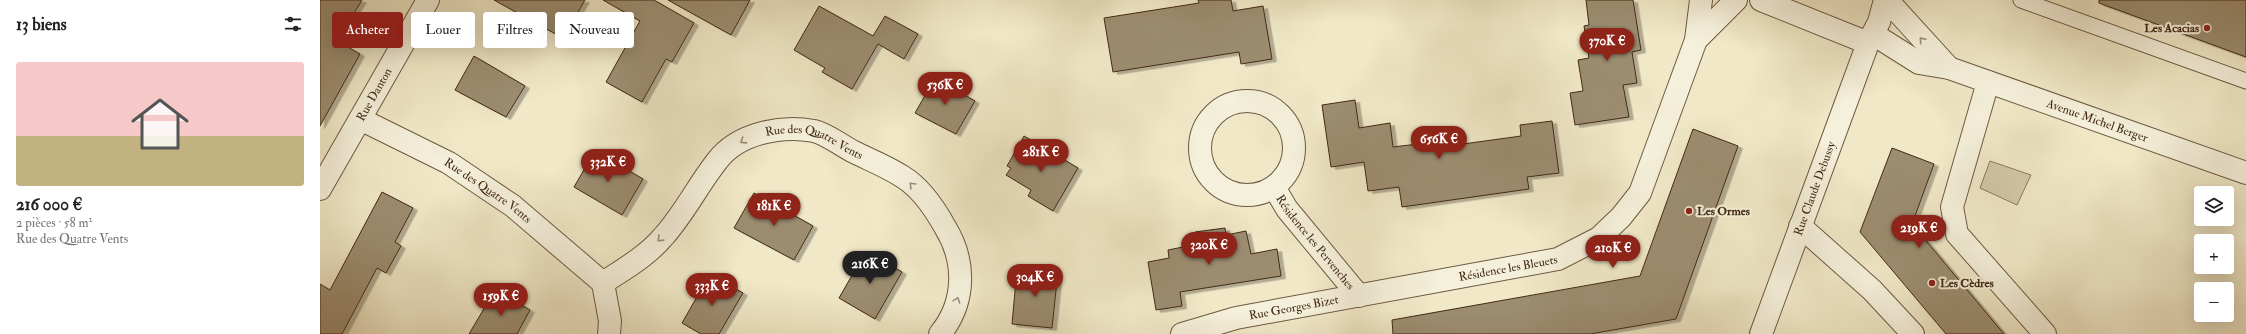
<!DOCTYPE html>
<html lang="fr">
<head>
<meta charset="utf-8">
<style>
	:root { --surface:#fff; --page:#f2f2f2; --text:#222; --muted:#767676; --line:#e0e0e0; --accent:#8f2418 }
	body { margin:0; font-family:"IM FELL Double Pica",serif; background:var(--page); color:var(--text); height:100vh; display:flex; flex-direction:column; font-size:15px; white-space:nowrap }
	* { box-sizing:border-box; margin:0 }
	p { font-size:13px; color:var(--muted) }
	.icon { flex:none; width:22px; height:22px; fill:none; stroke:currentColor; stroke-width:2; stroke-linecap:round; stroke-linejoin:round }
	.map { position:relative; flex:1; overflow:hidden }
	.drawer { display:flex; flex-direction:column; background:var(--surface); width:320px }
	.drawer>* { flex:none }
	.guide { position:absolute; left:12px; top:12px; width:380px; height:36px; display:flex; gap:8px }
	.buttons { position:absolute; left:1874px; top:186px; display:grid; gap:8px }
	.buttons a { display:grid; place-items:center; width:40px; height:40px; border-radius:4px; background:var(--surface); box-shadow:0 4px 16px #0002; font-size:20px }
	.price { position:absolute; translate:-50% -34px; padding:0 9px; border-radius:14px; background:var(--accent); color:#fff; font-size:13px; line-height:26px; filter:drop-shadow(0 1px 2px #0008) }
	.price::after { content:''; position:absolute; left:50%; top:24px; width:12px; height:9px; margin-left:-6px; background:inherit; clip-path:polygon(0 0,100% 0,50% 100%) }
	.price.active { background:#222; color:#fff }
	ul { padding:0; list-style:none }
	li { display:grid; align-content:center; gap:8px; height:212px; padding:0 16px }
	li+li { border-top:1px solid var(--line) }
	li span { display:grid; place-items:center; height:124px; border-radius:4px; color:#555 }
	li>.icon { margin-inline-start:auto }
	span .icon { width:72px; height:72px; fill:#fffc; stroke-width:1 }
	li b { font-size:17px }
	h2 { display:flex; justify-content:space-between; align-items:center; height:48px; padding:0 16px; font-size:17px }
	.pill { padding:0 14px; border-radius:4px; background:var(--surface); box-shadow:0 4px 16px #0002; font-size:14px; line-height:36px }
	.pill.active { background:var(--accent); color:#fff }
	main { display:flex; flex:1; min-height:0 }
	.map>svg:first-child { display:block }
	.green { fill:#d2c8a9; stroke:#8a795e }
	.building { fill:#9c8d71; stroke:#422a14; filter:url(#shadow) }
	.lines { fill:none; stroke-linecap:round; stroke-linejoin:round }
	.lane-casing { stroke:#6e5a41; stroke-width:17 }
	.street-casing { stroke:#6e5a41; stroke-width:24 }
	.lane { stroke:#f5f0db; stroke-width:15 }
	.street { stroke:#f5f0db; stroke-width:22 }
	.oneway { stroke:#9c8d78 }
	.poi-dot { fill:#8f2418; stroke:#f5f0db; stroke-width:1.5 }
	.labels { text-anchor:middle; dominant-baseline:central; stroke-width:4; stroke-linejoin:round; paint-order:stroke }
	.poi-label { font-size:12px; font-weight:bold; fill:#422a14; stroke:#f5f0db; text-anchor:start }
	.street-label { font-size:12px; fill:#422a14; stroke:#f5f0db }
</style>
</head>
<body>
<main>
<section class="drawer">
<h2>13 biens<svg class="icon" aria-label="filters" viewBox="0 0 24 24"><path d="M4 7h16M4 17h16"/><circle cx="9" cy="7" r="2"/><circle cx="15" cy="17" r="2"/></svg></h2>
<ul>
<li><span style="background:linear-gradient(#f6c9c9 60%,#c2b280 0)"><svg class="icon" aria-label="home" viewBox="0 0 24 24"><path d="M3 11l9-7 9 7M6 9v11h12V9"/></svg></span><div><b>216 000 €</b><p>2 pièces · 58 m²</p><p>Rue des Quatre Vents</p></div></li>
</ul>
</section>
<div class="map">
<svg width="1926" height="334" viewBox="0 0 1926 334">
	<defs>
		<filter id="shadow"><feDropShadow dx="4.5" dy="2.5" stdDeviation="0" flood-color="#0004"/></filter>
	</defs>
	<rect width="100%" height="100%" fill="#f0e8c7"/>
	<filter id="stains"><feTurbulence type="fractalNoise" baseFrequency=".005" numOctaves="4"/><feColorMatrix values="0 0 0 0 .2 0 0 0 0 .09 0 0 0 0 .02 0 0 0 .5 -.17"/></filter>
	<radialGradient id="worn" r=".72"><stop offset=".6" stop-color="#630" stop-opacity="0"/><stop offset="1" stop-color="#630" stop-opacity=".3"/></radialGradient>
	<!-- green -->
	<path class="green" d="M 1670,161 L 1711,175 L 1697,205 L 1660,188 Z"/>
	<!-- building -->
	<g class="building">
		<path d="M 0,0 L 42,0 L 17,41 L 40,54 L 0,126 Z"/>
		<path d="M 174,0 L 265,0 L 243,38 Z"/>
		<path d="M 283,0 L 334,0 L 374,23 L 352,62 L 346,59 L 322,102 L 286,82 L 320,21 Z"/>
		<path d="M 348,0 L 430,0 L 411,35 Z"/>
		<path d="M 878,0 L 911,0 L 913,11 L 943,6 L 952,59 L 921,64 L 919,52 L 793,72 L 784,18 L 879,3 Z"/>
		<path d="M 1266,0 L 1313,0 L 1321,50 L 1312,52 L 1317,83 L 1303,85 L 1309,117 L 1255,125 L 1250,93 L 1263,91 L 1258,60 L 1269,58 L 1264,26 L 1269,25 Z"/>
		<path d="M 1779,0 L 1926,0 L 1926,57 L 1779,3 Z"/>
		<path d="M 499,6 L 553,36 L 565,16 L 598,34 L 584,59 L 558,44 L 532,89 L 502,72 L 505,68 L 474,50 Z"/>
		<path d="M 154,56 L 205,86 L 186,117 L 135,90 Z"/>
		<path d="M 615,78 L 655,101 L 636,134 L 595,113 Z"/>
		<path d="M 1035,100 L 1039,128 L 1070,123 L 1073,147 L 1106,143 L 1107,149 L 1201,136 L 1200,125 L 1232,121 L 1239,173 L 1207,177 L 1209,189 L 1082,207 L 1079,187 L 1048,191 L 1044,162 L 1011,167 L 1002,105 Z"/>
		<path d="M 1373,129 L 1418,146 L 1356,319 L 1270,334 L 1073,334 L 1072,320 L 1320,276 Z"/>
		<path d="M 704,136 L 758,168 L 733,211 L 708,196 L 711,190 L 686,175 L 691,168 L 687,166 Z"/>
		<path d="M 1572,148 L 1614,164 L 1592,224 L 1684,334 L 1626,334 L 1540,232 Z"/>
		<path d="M 275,151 L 323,179 L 302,215 L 254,187 Z"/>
		<path d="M 62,192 L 93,208 L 75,242 L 81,246 L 66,273 L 57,268 L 22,334 L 0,334 L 0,284 L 10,290 Z"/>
		<path d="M 434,193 L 493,226 L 474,260 L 414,228 Z"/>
		<path d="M 905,228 L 906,235 L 926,231 L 931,254 L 957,249 L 961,276 L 860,292 L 862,306 L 836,310 L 828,262 L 849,258 L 848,250 L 878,244 L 875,232 Z"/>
		<path d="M 546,251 L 582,272 L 555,319 L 519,298 Z"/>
		<path d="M 697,269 L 738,272 L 732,328 L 692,324 Z"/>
		<path d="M 390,274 L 423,293 L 399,334 L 381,334 L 362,323 Z"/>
		<path d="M 175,290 L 210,310 L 197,334 L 149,334 Z"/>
	</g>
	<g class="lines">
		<defs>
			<path id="lane" d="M 1701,0 L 1926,81"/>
			<g id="street">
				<path d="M 1441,0 L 1548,43 L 1559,22 L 1565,0"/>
				<path d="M 1567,0 L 1629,68"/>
				<path id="s1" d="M 1553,34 L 1599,63 L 1629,68 L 1926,173"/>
				<path d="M 1376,40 L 1416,0"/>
				<path d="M 1668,82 L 1632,207 L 1637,234 L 1725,334"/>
				<circle cx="927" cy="148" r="47"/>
				<path id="s2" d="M 40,119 L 129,163 L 193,206 L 283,283"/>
				<path id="s3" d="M 954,187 L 967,209 L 1039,296"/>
				<path id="s4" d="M 0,189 L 108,0"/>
				<path d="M 1480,226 L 1552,290 L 1593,334"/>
				<path id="s5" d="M 289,334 L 290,321 L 283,283 C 304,269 327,256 343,237 C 364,214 378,185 397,161 C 418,133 461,125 494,131 C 507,134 522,146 534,152 C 550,160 568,167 583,177 C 601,188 615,209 625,227 C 646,261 646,302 620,334"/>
				<path id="s6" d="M 862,334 L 916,318 L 1238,259 L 1279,238 L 1301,217 L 1320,193 L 1376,40 L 1381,0"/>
				<path id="s7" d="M 1441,334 L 1548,43"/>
			</g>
		</defs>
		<!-- lane casing -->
		<use href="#lane" class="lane-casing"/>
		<!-- street casing -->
		<use href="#street" class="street-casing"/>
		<!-- lane -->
		<use href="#lane" class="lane"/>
		<!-- street -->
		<use href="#street" class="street"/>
	</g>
	<!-- one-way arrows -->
	<defs><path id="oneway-chevron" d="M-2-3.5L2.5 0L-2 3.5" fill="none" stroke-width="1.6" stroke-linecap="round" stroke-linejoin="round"/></defs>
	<g class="oneway">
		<use href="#oneway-chevron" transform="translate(1602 40) rotate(-131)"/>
		<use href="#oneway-chevron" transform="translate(423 141) rotate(147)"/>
		<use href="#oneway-chevron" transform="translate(592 185) rotate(-135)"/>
		<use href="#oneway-chevron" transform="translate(340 239) rotate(136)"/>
		<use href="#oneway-chevron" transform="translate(637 300) rotate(-72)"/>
	</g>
	<!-- markers -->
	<g class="poi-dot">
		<circle cx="1887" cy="28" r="4"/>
		<circle cx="1369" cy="211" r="4"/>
		<circle cx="1612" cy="283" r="4"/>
	</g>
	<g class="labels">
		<!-- poi labels -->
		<g class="poi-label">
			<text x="1879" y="28" text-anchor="end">Les Acacias</text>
			<text x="1377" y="211">Les Ormes</text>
			<text x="1620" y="283">Les Cèdres</text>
		</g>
		<!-- street labels -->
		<g class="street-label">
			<text stroke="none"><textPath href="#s4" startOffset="109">Rue Danton</textPath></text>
			<text stroke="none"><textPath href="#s1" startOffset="242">Avenue Michel Berger</textPath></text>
			<text stroke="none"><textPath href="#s5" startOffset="330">Rue des Quatre Vents</textPath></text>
			<text stroke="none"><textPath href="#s7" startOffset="155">Rue Claude Debussy</textPath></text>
			<text stroke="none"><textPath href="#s2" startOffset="147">Rue des Quatre Vents</textPath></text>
			<text stroke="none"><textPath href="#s3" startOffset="69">Résidence les Pervenches</textPath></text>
			<text stroke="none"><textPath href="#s6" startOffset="333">Résidence les Bleuets</textPath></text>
			<text stroke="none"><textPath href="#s6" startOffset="115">Rue Georges Bizet</textPath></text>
		</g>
	</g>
	<rect width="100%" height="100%" filter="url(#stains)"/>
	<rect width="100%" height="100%" fill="url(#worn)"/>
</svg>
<div class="buttons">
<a><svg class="icon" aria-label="layers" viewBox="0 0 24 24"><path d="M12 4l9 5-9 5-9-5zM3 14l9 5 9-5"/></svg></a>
<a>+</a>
<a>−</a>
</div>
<b class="price" style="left:1287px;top:62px">370K €</b>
<b class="price" style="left:625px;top:106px">536K €</b>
<b class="price" style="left:1119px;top:160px">656K €</b>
<b class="price" style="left:721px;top:173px">281K €</b>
<b class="price" style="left:288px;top:183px">332K €</b>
<b class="price" style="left:454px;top:227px">181K €</b>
<b class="price" style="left:1599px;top:249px">219K €</b>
<b class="price" style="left:889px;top:266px">320K €</b>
<b class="price" style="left:1293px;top:269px">210K €</b>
<b class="price active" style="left:550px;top:285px">216K €</b>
<b class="price" style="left:715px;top:298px">304K €</b>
<b class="price" style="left:392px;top:307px">333K €</b>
<b class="price" style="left:181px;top:317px">159K €</b>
<div class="guide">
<a class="pill active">Acheter</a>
<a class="pill">Louer</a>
<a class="pill">Filtres</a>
<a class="pill">Nouveau</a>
</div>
</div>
</main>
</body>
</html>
